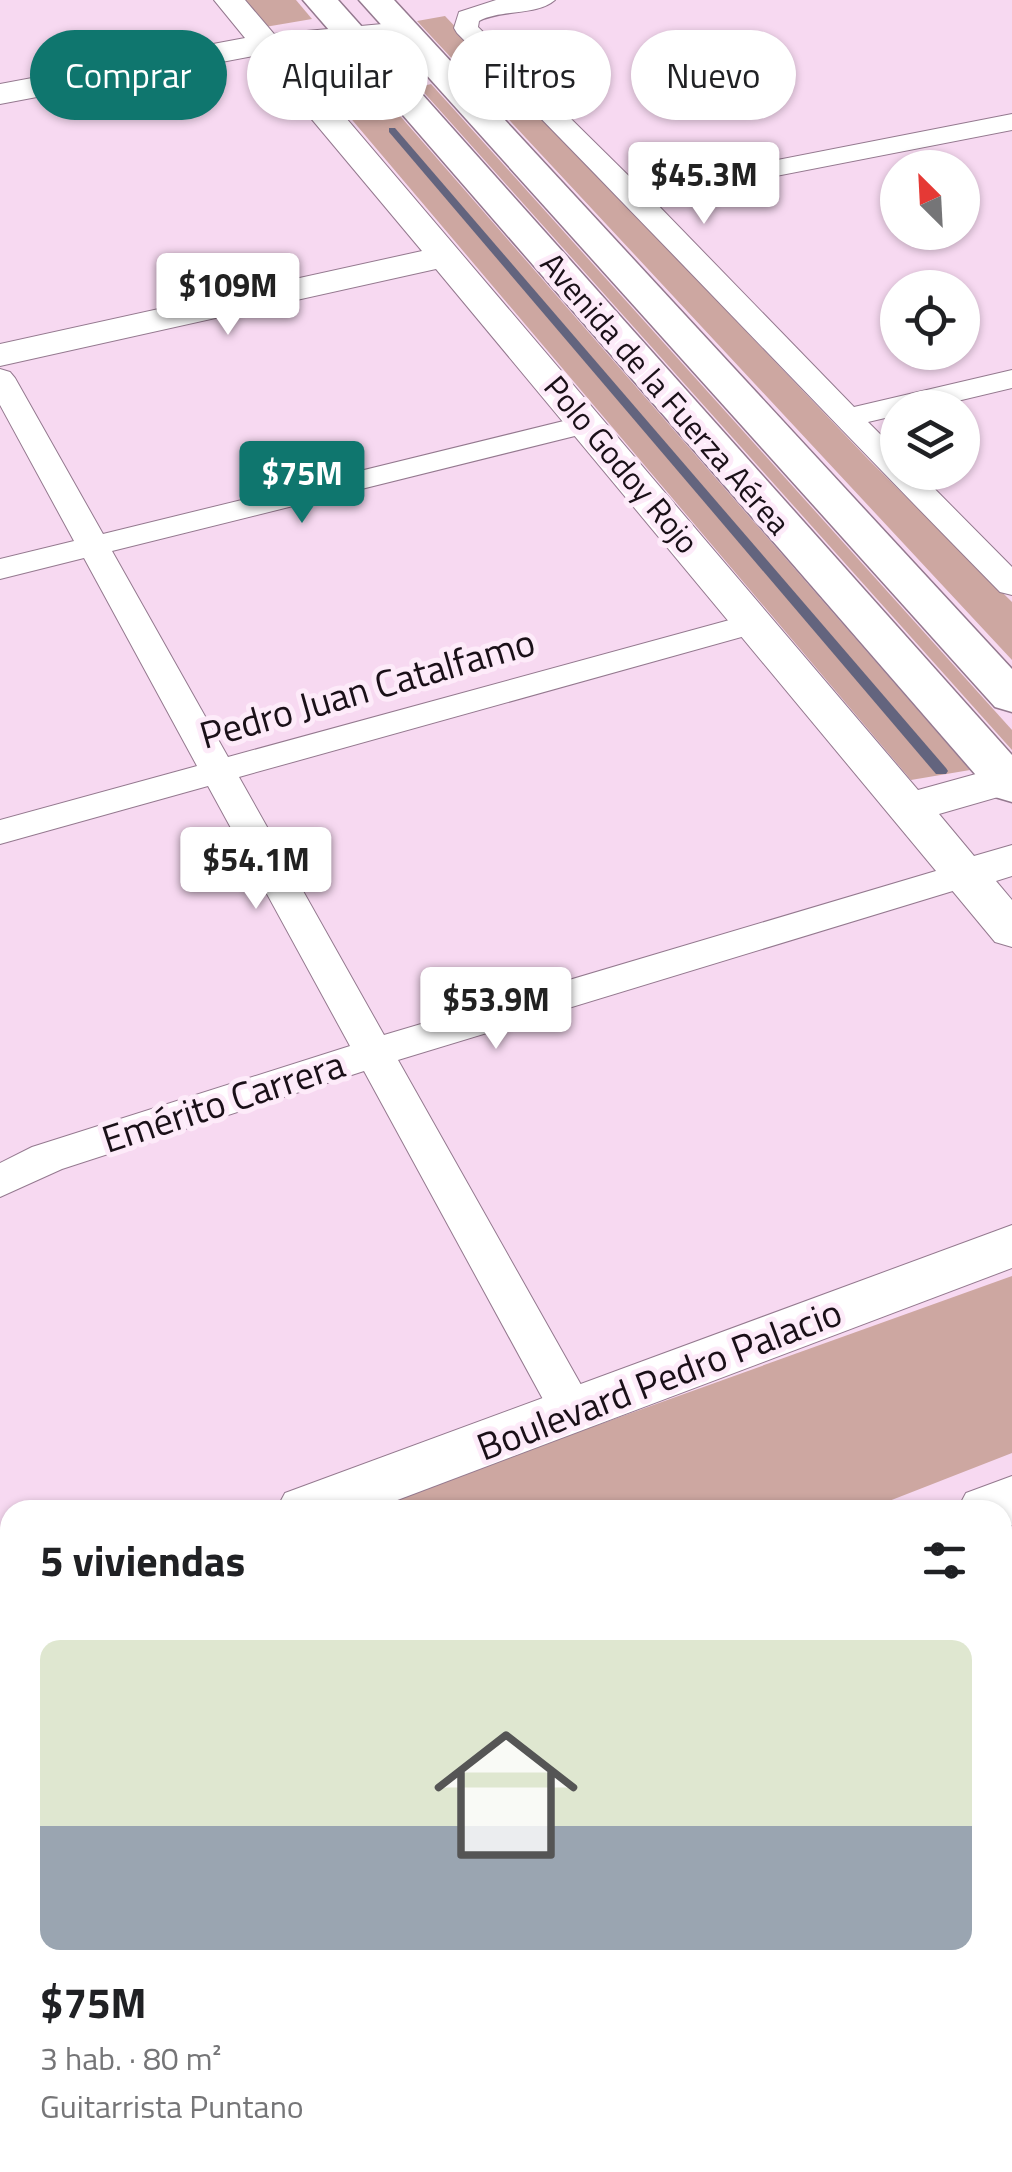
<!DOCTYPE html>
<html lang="es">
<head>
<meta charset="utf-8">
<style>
	:root { --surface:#fff; --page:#f6f6f6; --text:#202124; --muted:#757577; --accent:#0f766e }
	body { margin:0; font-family:"Titillium Web",sans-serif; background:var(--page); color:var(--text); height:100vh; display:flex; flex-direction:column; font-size:38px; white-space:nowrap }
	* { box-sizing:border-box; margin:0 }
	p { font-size:32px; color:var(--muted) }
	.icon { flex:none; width:55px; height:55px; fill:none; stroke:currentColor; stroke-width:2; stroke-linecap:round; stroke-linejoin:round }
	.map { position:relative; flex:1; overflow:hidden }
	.sheet { position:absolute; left:0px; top:1500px; width:1012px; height:672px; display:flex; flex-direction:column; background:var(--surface); border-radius:30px 30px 0 0; box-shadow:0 2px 8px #0004 }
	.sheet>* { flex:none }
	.top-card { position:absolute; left:30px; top:30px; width:952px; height:90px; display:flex; gap:20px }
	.needle { width:65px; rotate:336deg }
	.buttons { position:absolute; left:880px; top:150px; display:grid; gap:20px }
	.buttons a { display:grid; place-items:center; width:100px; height:100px; border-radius:50%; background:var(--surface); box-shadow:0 2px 8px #0004; font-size:50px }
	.price { position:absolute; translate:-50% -85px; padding:0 22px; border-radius:10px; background:#fff; color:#222; font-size:32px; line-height:65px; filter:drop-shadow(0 2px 5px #0008) }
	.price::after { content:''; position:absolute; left:50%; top:60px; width:30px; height:22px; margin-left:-15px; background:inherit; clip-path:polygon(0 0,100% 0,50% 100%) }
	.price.active { background:var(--accent); color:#fff }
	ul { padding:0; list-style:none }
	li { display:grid; align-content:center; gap:20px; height:530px; padding:0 40px }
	li span { display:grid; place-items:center; height:310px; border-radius:20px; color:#555 }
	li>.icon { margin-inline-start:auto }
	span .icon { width:180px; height:180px; fill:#fffc; stroke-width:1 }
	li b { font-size:42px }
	h2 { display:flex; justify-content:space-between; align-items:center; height:120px; padding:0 40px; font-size:42px }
	.pill { padding:0 35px; border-radius:45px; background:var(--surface); box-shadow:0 2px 8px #0004; font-size:35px; line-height:90px }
	.pill.active { background:var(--accent); color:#fff }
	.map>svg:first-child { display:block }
	.green { fill:#cda7a1 }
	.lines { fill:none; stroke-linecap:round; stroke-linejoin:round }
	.stream { fill:#63647e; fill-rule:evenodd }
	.minor-casing { stroke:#94798f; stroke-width:2 }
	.tertiary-casing { stroke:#94798f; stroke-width:2 }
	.primary-casing { stroke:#94798f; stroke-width:3 }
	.minor { fill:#fff; fill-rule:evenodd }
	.tertiary { fill:#fff; fill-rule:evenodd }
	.primary { fill:#fff; fill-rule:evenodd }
	.labels { text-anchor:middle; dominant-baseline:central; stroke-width:10; stroke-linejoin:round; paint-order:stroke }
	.far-street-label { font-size:32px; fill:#1a1018; stroke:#fdebf9 }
	.street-label { font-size:38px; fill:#1a1018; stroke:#fdebf9 }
</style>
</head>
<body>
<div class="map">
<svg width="1012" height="2172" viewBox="0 0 1012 2172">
	<rect width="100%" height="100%" fill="#f7d9f1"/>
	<!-- green -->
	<g class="green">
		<path d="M 243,0 L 296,0 L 312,19 L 265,27 Z"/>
		<path d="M 445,16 L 869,460 L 1012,602 L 1012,660 L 417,21 Z"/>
		<path d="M 347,55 L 970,770 L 911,780 L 298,56 Z"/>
		<path d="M 431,84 L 1012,730 L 1012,750 L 419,87 Z"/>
		<path d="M 1012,1276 L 1012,1453 L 866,1510 L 361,1510 Z"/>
	</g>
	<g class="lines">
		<!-- stream -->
		<path class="stream" d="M 389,128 L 395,128 L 946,768 L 948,771 L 946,774 L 936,774 L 389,132 Z"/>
		<defs>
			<g id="minor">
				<path d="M 496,0 L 555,0 C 537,16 502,9 479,21 L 478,27 L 640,187 L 1012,114 L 1012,130 L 653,200 L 854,407 L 1012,370 L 1012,388 L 928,408 L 898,408 L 898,415 L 868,422 L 898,452 L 898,472 L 918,472 L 1012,567 L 1012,595 L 1000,592 C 818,407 641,219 457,33 L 454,28 L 459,12 Z"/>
				<path d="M 0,369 L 10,372 L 15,378 L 103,534 L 588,415 L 599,418 L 603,424 L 599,430 L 112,551 L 228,757 L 755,613 L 767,616 L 772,623 L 767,630 L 239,777 L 384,1035 L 966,862 L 979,865 L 984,874 L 979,883 L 398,1060 L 589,1399 L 595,1412 L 589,1425 L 573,1430 L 557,1425 L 364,1071 L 62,1169 L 0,1197 L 0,1163 L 32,1147 L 350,1046 L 208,786 L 0,844 L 0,820 L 197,766 L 84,558 L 0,579 L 0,559 L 74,541 L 0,405 Z"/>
				<path d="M 1012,2135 L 1012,2172 L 965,2172 L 969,2162 L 1002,2162 L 1002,2139 Z"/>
			</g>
			<g id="tertiary">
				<path d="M 214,0 L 245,0 L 274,34 L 404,22 L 415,25 L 419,31 L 415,37 L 404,40 L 289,51 L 918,790 L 1012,764 L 1012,793 L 939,814 L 974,856 L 1012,845 L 1012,876 L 996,881 L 1012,900 L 1012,947 L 995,942 L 436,269 L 0,366 L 0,344 L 422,251 L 258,55 L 0,104 L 0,84 L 245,38 Z"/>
				<path d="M 1012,1225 L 1012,1268 L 371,1510 L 276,1510 L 285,1493 Z"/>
				<path d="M 1012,1476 L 1012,1525 L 1002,1529 L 1002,1510 L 957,1510 L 966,1493 Z"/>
				<path d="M 10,1688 L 10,1794 L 0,1794 L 0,1692 Z"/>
			</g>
			<g id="primary">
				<path d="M 303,0 L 338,0 L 1012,755 L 1012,802 L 995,797 Z"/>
				<path d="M 359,0 L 394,0 L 1012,669 L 1012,712 L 995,707 Z"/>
			</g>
		</defs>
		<!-- minor casing -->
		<use href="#minor" class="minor-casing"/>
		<!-- tertiary casing -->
		<use href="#tertiary" class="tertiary-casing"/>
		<!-- primary casing -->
		<use href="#primary" class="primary-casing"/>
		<!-- minor -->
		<use href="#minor" class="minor"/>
		<!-- tertiary -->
		<use href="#tertiary" class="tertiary"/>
		<!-- primary -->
		<use href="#primary" class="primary"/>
	</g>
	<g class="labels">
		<!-- far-street labels -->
		<g class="far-street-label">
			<text transform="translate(666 393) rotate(49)">Avenida de la Fuerza Aérea</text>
			<text transform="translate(622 464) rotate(50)">Polo Godoy Rojo</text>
		</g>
		<!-- street labels -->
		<g class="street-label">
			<text transform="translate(367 688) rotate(-16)">Pedro Juan Catalfamo</text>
			<text transform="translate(223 1101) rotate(-18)">Emérito Carrera</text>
			<text transform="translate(659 1379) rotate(-21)">Boulevard Pedro Palacio</text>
		</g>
	</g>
</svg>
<div class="buttons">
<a><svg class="needle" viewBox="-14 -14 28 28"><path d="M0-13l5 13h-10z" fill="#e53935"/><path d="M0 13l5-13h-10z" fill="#757577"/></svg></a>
<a><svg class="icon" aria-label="locate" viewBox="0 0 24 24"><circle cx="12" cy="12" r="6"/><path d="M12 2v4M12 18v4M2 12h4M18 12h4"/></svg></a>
<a><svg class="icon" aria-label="layers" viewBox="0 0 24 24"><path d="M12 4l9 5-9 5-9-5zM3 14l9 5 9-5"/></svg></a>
</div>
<b class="price" style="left:704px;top:227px">$45.3M</b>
<b class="price" style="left:228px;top:338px">$109M</b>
<b class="price active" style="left:302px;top:526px">$75M</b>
<b class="price" style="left:256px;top:912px">$54.1M</b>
<b class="price" style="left:496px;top:1052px">$53.9M</b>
<div class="top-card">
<a class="pill active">Comprar</a>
<a class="pill">Alquilar</a>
<a class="pill">Filtros</a>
<a class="pill">Nuevo</a>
</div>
<section class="sheet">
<h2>5 viviendas<svg class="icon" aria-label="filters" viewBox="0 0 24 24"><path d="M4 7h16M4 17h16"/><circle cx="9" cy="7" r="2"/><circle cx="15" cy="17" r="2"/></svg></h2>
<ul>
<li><span style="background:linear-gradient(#dfe7d0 60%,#9aa5b1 0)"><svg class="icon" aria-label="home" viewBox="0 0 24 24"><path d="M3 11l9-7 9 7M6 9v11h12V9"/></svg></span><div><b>$75M</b><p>3 hab. · 80 m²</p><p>Guitarrista Puntano</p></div></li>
</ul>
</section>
</div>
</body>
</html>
